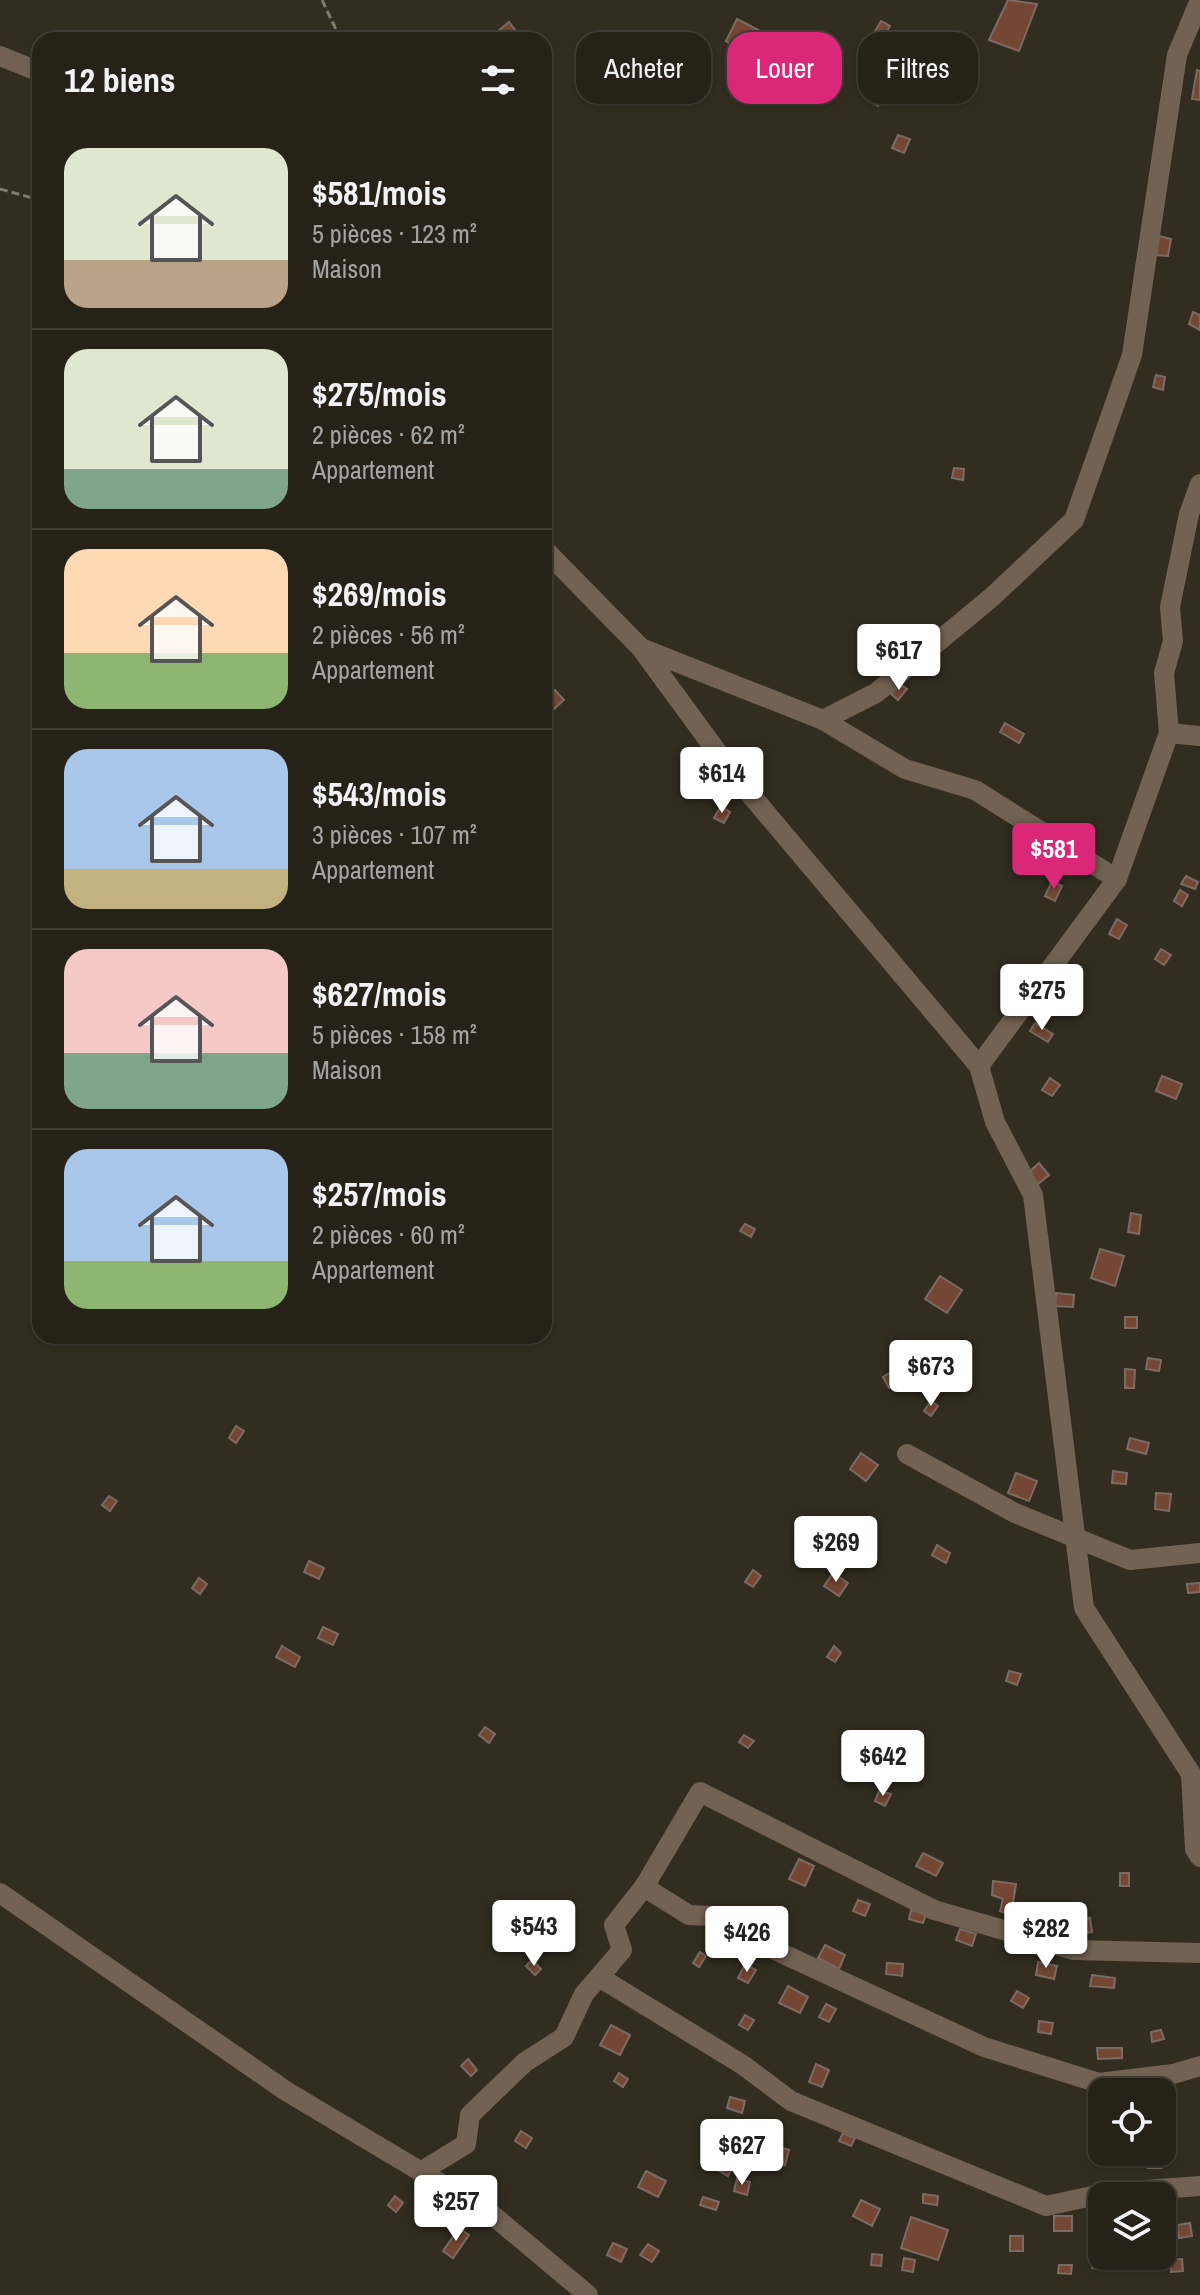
<!DOCTYPE html>
<html lang="fr">
<head>
<meta charset="utf-8">
<style>
	:root { --surface:#262218; --page:#2e2a21; --text:#f1f3f6; --muted:#a4a4a2; --line:#423f37; --accent:#db2777 }
	body { margin:0; font-family:"Archivo Narrow",sans-serif; background:var(--page); color:var(--text); height:100vh; display:flex; flex-direction:column; font-size:30px; white-space:nowrap }
	* { box-sizing:border-box; margin:0 }
	p { font-size:26px; color:var(--muted) }
	.icon { flex:none; width:44px; height:44px; fill:none; stroke:currentColor; stroke-width:2; stroke-linecap:round; stroke-linejoin:round }
	.map { position:relative; flex:1; overflow:hidden }
	.details { position:absolute; left:32px; top:32px; width:520px; height:1312px; display:flex; flex-direction:column; background:var(--surface); border-radius:24px; box-shadow:0 2px 6px #0004,0 0 0 2px var(--line) }
	.details>* { flex:none }
	.banner { position:absolute; left:576px; top:32px; width:504px; height:72px; display:flex; gap:16px }
	.fabs { position:absolute; left:1088px; top:2078px; display:grid; gap:16px }
	.fabs a { display:grid; place-items:center; width:88px; height:88px; border-radius:16px; background:var(--surface); box-shadow:0 2px 6px #0004,0 0 0 2px var(--line); font-size:40px }
	.price { position:absolute; translate:-50% -68px; padding:0 18px; border-radius:8px; background:#fff; color:#222; font-size:26px; line-height:52px; filter:drop-shadow(0 2px 4px #0008) }
	.price::after { content:''; position:absolute; left:50%; top:48px; width:24px; height:18px; margin-left:-12px; background:inherit; clip-path:polygon(0 0,100% 0,50% 100%) }
	.price.on { background:var(--accent); color:#fff }
	ul { padding:0; list-style:none }
	li { display:flex; align-items:center; gap:24px; height:200px; padding:0 32px }
	li+li { border-top:2px solid var(--line) }
	li span { display:grid; place-items:center; flex:none; width:224px; height:160px; border-radius:24px; color:#555 }
	li>.icon { margin-inline-start:auto }
	span .icon { width:96px; height:96px; fill:#fffc; stroke-width:1 }
	li b { font-size:34px }
	h2 { display:flex; justify-content:space-between; align-items:center; height:96px; padding:0 32px; font-size:34px }
	.chip { padding:0 28px; border-radius:24px; background:var(--surface); box-shadow:0 2px 6px #0004,0 0 0 2px var(--line); font-size:28px; line-height:72px }
	.chip.on { background:var(--accent); color:#fff }
	.map>svg:first-child { display:block }
	.building { fill:#744735; stroke:#7c6b65; stroke-width:2 }
	.lines { fill:none; stroke-linecap:round; stroke-linejoin:round }
	.path { stroke:#7f7b70; stroke-width:3; stroke-dasharray:8 4; stroke-linecap:butt }
	.minor { stroke:#726253; stroke-width:20 }
	.tertiary { stroke:#726253; stroke-width:20 }
</style>
</head>
<body>
<div class="map">
<svg width="1200" height="2295" viewBox="0 0 1200 2295">
	<rect width="100%" height="100%" fill="#322d20"/>
	<!-- building -->
	<g class="building">
		<path d="M 1008,0 L 1037,4 L 1019,51 L 989,40 Z"/>
		<path d="M 737,19 L 760,31 L 747,53 L 726,41 Z"/>
		<path d="M 881,21 L 890,26 L 883,38 L 874,33 Z"/>
		<path d="M 509,22 L 516,31 L 507,40 L 496,40 L 492,36 Z"/>
		<path d="M 683,55 L 704,69 L 694,80 L 675,65 Z"/>
		<path d="M 809,55 L 818,61 L 809,77 L 799,71 Z"/>
		<path d="M 1197,70 L 1200,71 L 1200,100 L 1192,99 Z"/>
		<path d="M 873,92 L 883,98 L 878,106 L 868,100 Z"/>
		<path d="M 898,135 L 910,139 L 904,153 L 892,148 Z"/>
		<path d="M 1159,236 L 1171,239 L 1168,256 L 1155,255 Z"/>
		<path d="M 1193,312 L 1200,315 L 1200,330 L 1189,324 Z"/>
		<path d="M 1156,375 L 1165,377 L 1163,390 L 1153,387 Z"/>
		<path d="M 954,468 L 964,469 L 963,480 L 952,478 Z"/>
		<path d="M 900,684 L 907,689 L 898,700 L 891,694 Z"/>
		<path d="M 555,690 L 564,700 L 554,709 L 545,698 Z"/>
		<path d="M 1005,723 L 1024,734 L 1019,743 L 1000,732 Z"/>
		<path d="M 721,806 L 730,812 L 724,823 L 714,818 Z"/>
		<path d="M 1186,876 L 1198,882 L 1195,889 L 1181,884 Z"/>
		<path d="M 1052,881 L 1062,886 L 1055,901 L 1045,896 Z"/>
		<path d="M 1180,890 L 1188,895 L 1182,906 L 1174,901 Z"/>
		<path d="M 1117,919 L 1127,925 L 1119,939 L 1109,934 Z"/>
		<path d="M 1161,949 L 1171,955 L 1164,965 L 1155,959 Z"/>
		<path d="M 1035,1023 L 1053,1034 L 1048,1042 L 1030,1031 Z"/>
		<path d="M 1162,1076 L 1182,1084 L 1176,1099 L 1156,1091 Z"/>
		<path d="M 1050,1078 L 1060,1085 L 1052,1096 L 1042,1090 Z"/>
		<path d="M 1039,1163 L 1049,1175 L 1038,1184 L 1029,1172 Z"/>
		<path d="M 1131,1213 L 1141,1215 L 1139,1234 L 1128,1232 Z"/>
		<path d="M 745,1224 L 755,1229 L 751,1237 L 740,1231 Z"/>
		<path d="M 1100,1249 L 1124,1256 L 1115,1286 L 1091,1278 Z"/>
		<path d="M 940,1276 L 962,1290 L 947,1313 L 925,1299 Z"/>
		<path d="M 1056,1293 L 1074,1295 L 1073,1307 L 1055,1306 Z"/>
		<rect x="1125" y="1317" width="12" height="11"/>
		<path d="M 1148,1358 L 1161,1360 L 1159,1371 L 1146,1369 Z"/>
		<path d="M 898,1368 L 905,1380 L 889,1388 L 883,1377 Z"/>
		<path d="M 1125,1369 L 1135,1370 L 1134,1388 L 1125,1388 Z"/>
		<path d="M 931,1401 L 938,1406 L 931,1416 L 924,1411 Z"/>
		<path d="M 236,1426 L 244,1431 L 236,1443 L 229,1438 Z"/>
		<path d="M 1130,1438 L 1149,1443 L 1146,1454 L 1127,1449 Z"/>
		<path d="M 861,1453 L 878,1465 L 866,1481 L 850,1469 Z"/>
		<path d="M 1113,1471 L 1127,1473 L 1126,1484 L 1112,1483 Z"/>
		<path d="M 1016,1473 L 1037,1481 L 1029,1501 L 1008,1493 Z"/>
		<path d="M 1156,1493 L 1171,1494 L 1169,1511 L 1155,1509 Z"/>
		<path d="M 109,1496 L 117,1501 L 110,1511 L 102,1505 Z"/>
		<path d="M 937,1545 L 950,1553 L 946,1563 L 932,1555 Z"/>
		<path d="M 309,1561 L 324,1568 L 319,1579 L 304,1572 Z"/>
		<path d="M 753,1570 L 761,1576 L 753,1587 L 745,1582 Z"/>
		<path d="M 833,1573 L 848,1583 L 839,1596 L 824,1586 Z"/>
		<path d="M 199,1578 L 207,1584 L 200,1594 L 192,1588 Z"/>
		<path d="M 1200,1583 L 1200,1592 L 1188,1593 L 1187,1584 Z"/>
		<path d="M 323,1627 L 338,1634 L 333,1645 L 318,1638 Z"/>
		<path d="M 282,1646 L 300,1657 L 295,1667 L 276,1657 Z"/>
		<path d="M 834,1646 L 841,1653 L 835,1662 L 827,1657 Z"/>
		<path d="M 1009,1671 L 1021,1674 L 1017,1685 L 1006,1681 Z"/>
		<path d="M 485,1727 L 495,1734 L 489,1743 L 479,1735 Z"/>
		<path d="M 744,1735 L 754,1741 L 748,1748 L 739,1742 Z"/>
		<path d="M 879,1791 L 891,1794 L 885,1806 L 875,1801 Z"/>
		<path d="M 923,1853 L 943,1863 L 936,1876 L 916,1866 Z"/>
		<path d="M 799,1859 L 814,1866 L 805,1886 L 789,1879 Z"/>
		<rect x="1120" y="1873" width="9" height="13"/>
		<path d="M 993,1881 L 1016,1884 L 1011,1915 L 1000,1911 L 1003,1899 L 992,1895 Z"/>
		<path d="M 858,1900 L 870,1904 L 865,1916 L 853,1911 Z"/>
		<path d="M 911,1910 L 926,1914 L 923,1923 L 909,1919 Z"/>
		<path d="M 1090,1918 L 1092,1932 L 1079,1934 L 1076,1920 Z"/>
		<path d="M 960,1929 L 976,1934 L 972,1946 L 956,1940 Z"/>
		<path d="M 825,1945 L 845,1955 L 839,1969 L 818,1958 Z"/>
		<path d="M 700,1952 L 706,1956 L 699,1967 L 693,1963 Z"/>
		<path d="M 532,1960 L 541,1969 L 535,1975 L 526,1966 Z"/>
		<path d="M 1038,1962 L 1057,1966 L 1054,1979 L 1036,1975 Z"/>
		<path d="M 887,1963 L 903,1964 L 902,1976 L 886,1974 Z"/>
		<path d="M 745,1964 L 756,1970 L 748,1983 L 738,1978 Z"/>
		<path d="M 1092,1975 L 1115,1978 L 1114,1988 L 1090,1986 Z"/>
		<path d="M 788,1986 L 808,1997 L 800,2013 L 779,2003 Z"/>
		<path d="M 1017,1991 L 1029,1998 L 1023,2008 L 1011,2001 Z"/>
		<path d="M 826,2004 L 836,2009 L 829,2022 L 819,2017 Z"/>
		<path d="M 745,2015 L 754,2020 L 748,2030 L 739,2025 Z"/>
		<path d="M 1039,2021 L 1053,2023 L 1051,2034 L 1038,2032 Z"/>
		<path d="M 611,2025 L 630,2035 L 620,2055 L 600,2045 Z"/>
		<path d="M 1161,2030 L 1164,2039 L 1152,2042 L 1151,2032 Z"/>
		<path d="M 1097,2048 L 1122,2048 L 1122,2058 L 1098,2059 Z"/>
		<path d="M 468,2059 L 477,2070 L 471,2076 L 461,2066 Z"/>
		<path d="M 816,2064 L 829,2070 L 822,2087 L 809,2082 Z"/>
		<path d="M 619,2073 L 628,2079 L 623,2087 L 614,2081 Z"/>
		<path d="M 730,2097 L 745,2101 L 742,2113 L 727,2108 Z"/>
		<rect x="1090" y="2110" width="12" height="15"/>
		<path d="M 722,2129 L 746,2142 L 728,2176 L 704,2162 Z"/>
		<path d="M 521,2131 L 532,2138 L 526,2148 L 515,2141 Z"/>
		<path d="M 843,2133 L 855,2138 L 851,2146 L 839,2141 Z"/>
		<path d="M 752,2137 L 769,2142 L 764,2158 L 747,2152 Z"/>
		<path d="M 776,2146 L 789,2150 L 785,2165 L 772,2161 Z"/>
		<rect x="1148" y="2154" width="14" height="14"/>
		<path d="M 646,2171 L 666,2181 L 658,2197 L 638,2187 Z"/>
		<path d="M 737,2179 L 750,2182 L 747,2195 L 734,2191 Z"/>
		<path d="M 923,2194 L 938,2196 L 937,2205 L 923,2203 Z"/>
		<path d="M 395,2196 L 403,2203 L 396,2212 L 388,2205 Z"/>
		<path d="M 703,2197 L 719,2202 L 716,2210 L 700,2205 Z"/>
		<path d="M 861,2200 L 880,2209 L 872,2226 L 853,2216 Z"/>
		<rect x="1054" y="2216" width="18" height="15"/>
		<path d="M 911,2217 L 948,2230 L 938,2260 L 901,2248 Z"/>
		<path d="M 1190,2223 L 1192,2236 L 1179,2238 L 1177,2225 Z"/>
		<path d="M 459,2228 L 469,2235 L 453,2258 L 443,2251 Z"/>
		<rect x="1010" y="2236" width="13" height="15"/>
		<path d="M 613,2243 L 627,2249 L 621,2262 L 607,2255 Z"/>
		<path d="M 648,2244 L 659,2251 L 652,2262 L 640,2255 Z"/>
		<path d="M 872,2254 L 882,2255 L 881,2266 L 871,2265 Z"/>
		<path d="M 1094,2256 L 1113,2259 L 1111,2271 L 1092,2268 Z"/>
		<path d="M 904,2258 L 915,2260 L 913,2272 L 902,2270 Z"/>
		<path d="M 1182,2259 L 1183,2271 L 1171,2272 L 1170,2260 Z"/>
		<path d="M 1059,2265 L 1072,2265 L 1071,2274 L 1058,2273 Z"/>
	</g>
	<g class="lines">
		<!-- path -->
		<g class="path">
			<path d="M 322,0 L 341,40"/>
			<path d="M 0,189 L 40,200"/>
		</g>
		<!-- minor -->
		<g class="minor">
			<path d="M 0,56 L 40,72"/>
			<path d="M 544,549 L 641,648 L 734,775 L 979,1066 L 995,1122 L 1033,1195 L 1084,1608 L 1191,1774 L 1195,1849 L 1200,1857"/>
			<path d="M 641,648 L 823,720 L 905,769 L 975,790 L 1117,879"/>
			<path d="M 823,720 L 876,693 L 992,597 L 1074,520 L 1132,355 L 1177,55 L 1200,0"/>
			<path d="M 1169,733 L 1200,736"/>
			<path d="M 979,1066 L 1117,879 L 1169,733 L 1164,673 L 1173,641 L 1170,607 L 1189,514 L 1200,484"/>
			<path d="M 907,1454 L 1015,1513 L 1130,1560 L 1200,1553"/>
			<path d="M 644,1887 L 689,1915 L 712,1916 L 779,1952 L 984,2047 L 1099,2083 L 1173,2074 L 1200,2066"/>
			<path d="M 599,1977 L 622,1950 L 614,1925 L 644,1887 L 700,1792 L 934,1910 L 1073,1950 L 1200,1953"/>
			<path d="M 422,2171 L 466,2144 L 470,2115 L 525,2062 L 564,2037 L 584,1994 L 599,1977 L 743,2065 L 791,2101 L 1046,2206 L 1106,2193 L 1200,2186"/>
		</g>
		<!-- tertiary -->
		<path class="tertiary" d="M 0,1893 L 286,2091 L 490,2213 L 588,2295"/>
	</g>
</svg>
<div class="fabs">
<a><svg class="icon" aria-label="locate" viewBox="0 0 24 24"><circle cx="12" cy="12" r="6"/><path d="M12 2v4M12 18v4M2 12h4M18 12h4"/></svg></a>
<a><svg class="icon" aria-label="layers" viewBox="0 0 24 24"><path d="M12 4l9 5-9 5-9-5zM3 14l9 5 9-5"/></svg></a>
</div>
<b class="price" style="left:899px;top:692px">$617</b>
<b class="price" style="left:722px;top:815px">$614</b>
<b class="price on" style="left:1054px;top:891px">$581</b>
<b class="price" style="left:1042px;top:1032px">$275</b>
<b class="price" style="left:931px;top:1408px">$673</b>
<b class="price" style="left:836px;top:1584px">$269</b>
<b class="price" style="left:883px;top:1798px">$642</b>
<b class="price" style="left:534px;top:1968px">$543</b>
<b class="price" style="left:1046px;top:1970px">$282</b>
<b class="price" style="left:747px;top:1974px">$426</b>
<b class="price" style="left:742px;top:2187px">$627</b>
<b class="price" style="left:456px;top:2243px">$257</b>
<div class="banner">
<a class="chip">Acheter</a>
<a class="chip on">Louer</a>
<a class="chip">Filtres</a>
</div>
<section class="details">
<h2>12 biens<svg class="icon" aria-label="filters" viewBox="0 0 24 24"><path d="M4 7h16M4 17h16"/><circle cx="9" cy="7" r="2"/><circle cx="15" cy="17" r="2"/></svg></h2>
<ul>
<li><span style="background:linear-gradient(#dfe7d0 70%,#b9a48a 0)"><svg class="icon" aria-label="home" viewBox="0 0 24 24"><path d="M3 11l9-7 9 7M6 9v11h12V9"/></svg></span><div><b>$581/mois</b><p>5 pièces · 123 m²</p><p>Maison</p></div></li>
<li><span style="background:linear-gradient(#dfe7d0 75%,#7fa58c 0)"><svg class="icon" aria-label="home" viewBox="0 0 24 24"><path d="M3 11l9-7 9 7M6 9v11h12V9"/></svg></span><div><b>$275/mois</b><p>2 pièces · 62 m²</p><p>Appartement</p></div></li>
<li><span style="background:linear-gradient(#ffd9b3 65%,#8fb573 0)"><svg class="icon" aria-label="home" viewBox="0 0 24 24"><path d="M3 11l9-7 9 7M6 9v11h12V9"/></svg></span><div><b>$269/mois</b><p>2 pièces · 56 m²</p><p>Appartement</p></div></li>
<li><span style="background:linear-gradient(#a9c7e8 75%,#c2b280 0)"><svg class="icon" aria-label="home" viewBox="0 0 24 24"><path d="M3 11l9-7 9 7M6 9v11h12V9"/></svg></span><div><b>$543/mois</b><p>3 pièces · 107 m²</p><p>Appartement</p></div></li>
<li><span style="background:linear-gradient(#f6c9c9 65%,#7fa58c 0)"><svg class="icon" aria-label="home" viewBox="0 0 24 24"><path d="M3 11l9-7 9 7M6 9v11h12V9"/></svg></span><div><b>$627/mois</b><p>5 pièces · 158 m²</p><p>Maison</p></div></li>
<li><span style="background:linear-gradient(#a9c7e8 70%,#8fb573 0)"><svg class="icon" aria-label="home" viewBox="0 0 24 24"><path d="M3 11l9-7 9 7M6 9v11h12V9"/></svg></span><div><b>$257/mois</b><p>2 pièces · 60 m²</p><p>Appartement</p></div></li>
</ul>
</section>
</div>
</body>
</html>
